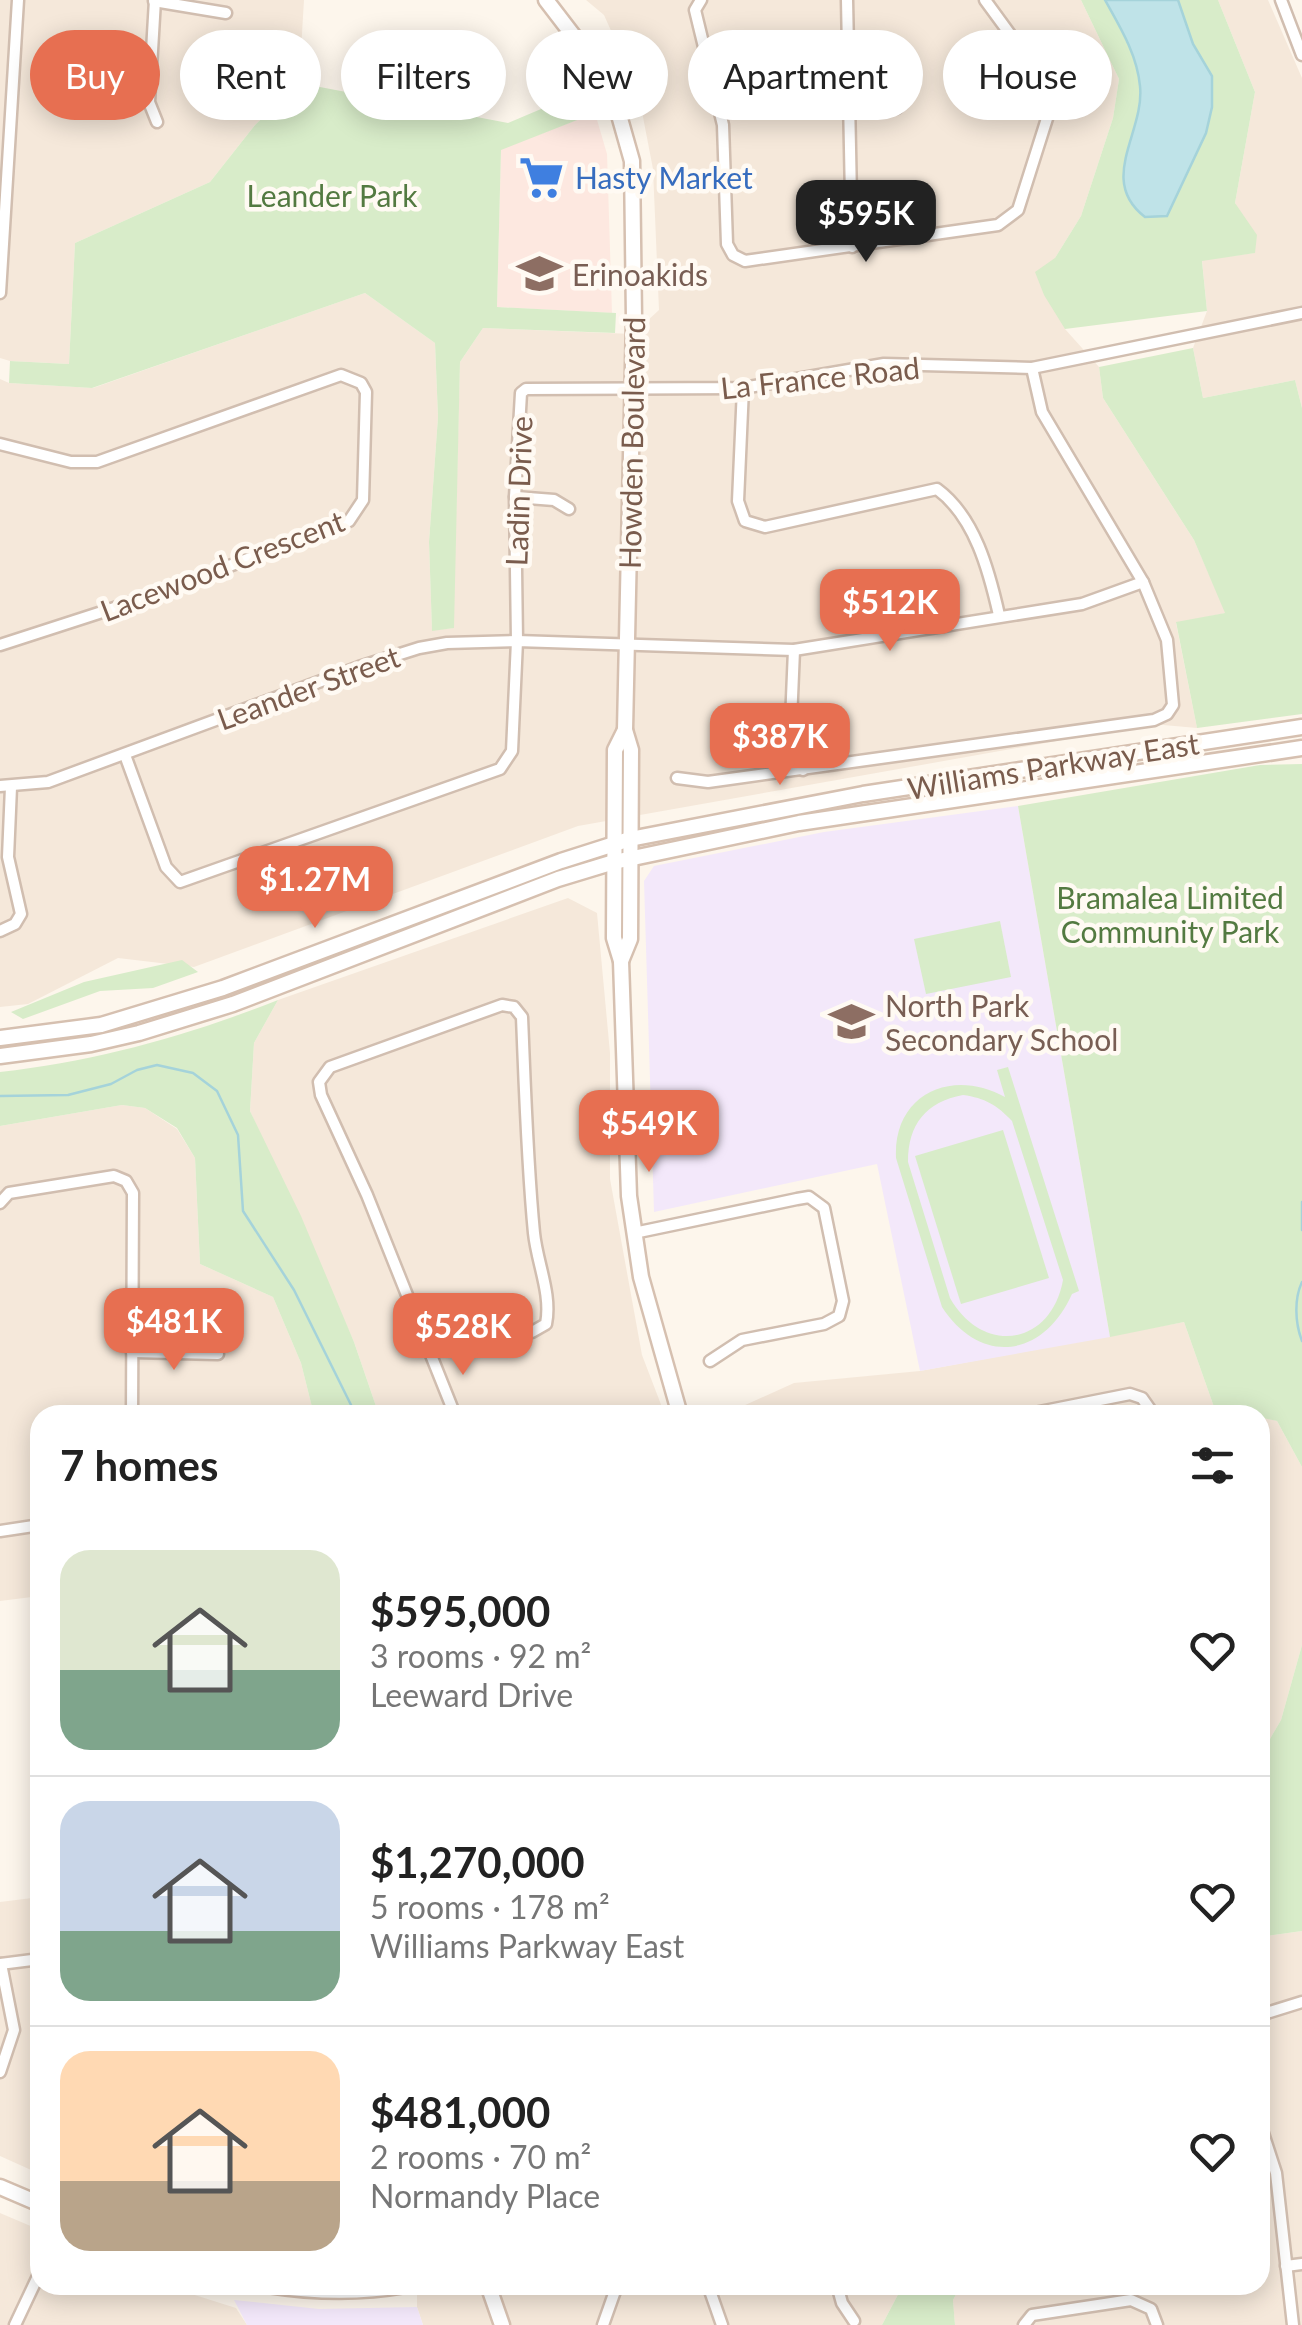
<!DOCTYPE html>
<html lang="en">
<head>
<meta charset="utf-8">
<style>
	:root { --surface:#fff; --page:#f2f2f2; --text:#222; --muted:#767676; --line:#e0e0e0; --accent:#e76f51 }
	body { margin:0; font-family:Lato,sans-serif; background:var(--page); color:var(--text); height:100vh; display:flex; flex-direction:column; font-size:38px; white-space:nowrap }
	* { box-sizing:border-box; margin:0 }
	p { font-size:32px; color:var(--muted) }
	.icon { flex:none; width:55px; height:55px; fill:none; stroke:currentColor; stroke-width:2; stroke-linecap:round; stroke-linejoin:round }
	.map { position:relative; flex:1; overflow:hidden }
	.side { position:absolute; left:30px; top:1405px; width:1240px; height:890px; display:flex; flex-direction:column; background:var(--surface); border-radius:30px; box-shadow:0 5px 25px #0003 }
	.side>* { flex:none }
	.top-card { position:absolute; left:30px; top:30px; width:1242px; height:90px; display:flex; gap:20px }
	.price { position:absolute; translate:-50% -85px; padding:0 22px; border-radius:20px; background:var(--accent); color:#fff; font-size:32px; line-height:65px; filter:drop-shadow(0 2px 5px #0008) }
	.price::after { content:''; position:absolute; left:50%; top:60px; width:30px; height:22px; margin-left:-15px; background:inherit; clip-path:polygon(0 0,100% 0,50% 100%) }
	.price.selected { background:#222; color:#fff }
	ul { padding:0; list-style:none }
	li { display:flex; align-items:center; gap:30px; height:250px; padding:0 30px }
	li+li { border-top:2px solid var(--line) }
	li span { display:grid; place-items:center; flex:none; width:280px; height:200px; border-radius:30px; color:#555 }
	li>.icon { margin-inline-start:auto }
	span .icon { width:120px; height:120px; fill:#fffc; stroke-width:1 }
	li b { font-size:42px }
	h2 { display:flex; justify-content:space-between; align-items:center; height:120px; padding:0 30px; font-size:42px }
	.pill { padding:0 35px; border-radius:45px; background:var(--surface); box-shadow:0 5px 25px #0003; font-size:35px; line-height:90px }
	.pill.selected { background:var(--accent); color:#fff }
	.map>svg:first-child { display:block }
	.residential { fill:#f5e8da }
	.commercial { fill:#fde8e0 }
	.education { fill:#f3e8fa }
	.green { fill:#d8ecc9; fill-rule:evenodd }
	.water { fill:#bfe3e8; stroke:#a5d3da; stroke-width:2.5 }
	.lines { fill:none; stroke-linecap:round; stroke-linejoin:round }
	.stream { stroke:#a5d3da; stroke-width:2.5 }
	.street-casing { stroke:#d1beb0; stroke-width:15 }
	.secondary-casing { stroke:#d6c0b0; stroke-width:19 }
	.street { stroke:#fff; stroke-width:10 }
	.secondary { stroke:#fff; stroke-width:14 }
	.labels { text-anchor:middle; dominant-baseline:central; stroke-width:9; stroke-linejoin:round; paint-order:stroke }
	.shop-label { font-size:30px; fill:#366cbe; stroke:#fffaf3; text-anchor:start }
	.park-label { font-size:30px; fill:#537a41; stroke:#fffaf3 }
	.education-label { font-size:30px; fill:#785e54; stroke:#fffaf3; text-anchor:start }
	.street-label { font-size:30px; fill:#7a5c4d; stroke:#fffaf3 }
</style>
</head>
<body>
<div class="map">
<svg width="1302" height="2325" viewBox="0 0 1302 2325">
	<rect width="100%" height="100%" fill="#fdf6ec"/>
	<!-- residential -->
	<g class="residential">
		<path d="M 0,0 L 304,0 L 299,83 L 255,125 L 210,182 L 75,243 L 69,364 L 10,361 L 0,358 Z"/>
		<path d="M 586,0 L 1081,0 L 1119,79 L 1113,118 L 1081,216 L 1055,258 L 1065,329 L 1099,367 L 1103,398 L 1194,540 L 1226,613 L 1176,623 L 1197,728 L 1152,724 L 578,826 L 194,967 L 118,958 L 28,1004 L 0,1007 L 0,379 L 9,383 L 93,388 L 365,293 L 435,343 L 438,417 L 429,542 L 432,630 L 453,628 L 460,362 L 483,328 L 633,334 L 659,310 L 653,169 L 638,91 L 604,15 Z"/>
		<path d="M 1218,0 L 1268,0 L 1302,78 L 1302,408 L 1295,380 L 1203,398 L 1193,348 L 1207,311 L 1202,260 L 1254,253 L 1235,203 L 1255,92 Z"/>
		<path d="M 568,898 L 597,913 L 610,1053 L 610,1179 L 642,1355 L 665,1415 L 379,1415 L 354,1342 L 250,1111 L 254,1043 L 278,1000 Z"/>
		<path d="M 122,1105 L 145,1108 L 177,1129 L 195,1158 L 200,1264 L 273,1297 L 301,1363 L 314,1415 L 40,1415 L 40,1596 L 0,1601 L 0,1126 Z"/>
		<path d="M 1184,1322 L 1214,1407 L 1250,1415 L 723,1415 L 794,1383 L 920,1371 Z"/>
		<path d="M 1260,1417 L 1277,1421 L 1302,1467 L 1302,1645 L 1281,1720 L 1260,1756 Z"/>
		<path d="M 40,1897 L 40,2174 L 0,2156 L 0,1902 Z"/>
		<path d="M 1302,1931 L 1302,2325 L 955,2325 L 953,2300 L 961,2285 L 1260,2285 L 1260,1937 Z"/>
		<path d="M 0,2213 L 40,2230 L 40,2285 L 163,2285 L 236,2308 L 247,2325 L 0,2325 Z"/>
		<path d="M 417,2285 L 903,2285 L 882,2325 L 423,2325 L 417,2307 Z"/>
	</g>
	<!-- commercial -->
	<path class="commercial" d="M 595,113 L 607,154 L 612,313 L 497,307 L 501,149 Z"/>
	<!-- education -->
	<g class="education">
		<path d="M 1018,806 L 1110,1337 L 920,1371 L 877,1164 L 654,1212 L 644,881 L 654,866 L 824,832 Z"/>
		<path d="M 234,2300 L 319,2309 L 417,2307 L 423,2325 L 247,2325 Z"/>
	</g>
	<!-- green -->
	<g class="green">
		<path d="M 1081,0 L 1218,0 L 1255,92 L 1235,203 L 1257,235 L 1255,253 L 1202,261 L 1207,311 L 1065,329 L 1044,295 L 1035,272 L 1055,258 L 1081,216 L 1113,118 L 1119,79 Z"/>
		<path d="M 299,83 L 508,123 L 586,90 L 595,113 L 501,150 L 497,307 L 616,313 L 615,333 L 483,328 L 460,362 L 454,628 L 432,631 L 429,542 L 438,417 L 435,343 L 365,293 L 92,388 L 9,383 L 10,361 L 69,364 L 75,243 L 210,182 L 255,125 Z"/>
		<path d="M 1193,348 L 1203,398 L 1295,380 L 1302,408 L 1302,714 L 1197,728 L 1176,622 L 1225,613 L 1194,540 L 1103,398 L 1099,367 Z"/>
		<path d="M 1302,764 L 1302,1467 L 1277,1421 L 1214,1407 L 1184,1322 L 1110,1337 L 1018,806 L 1260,765 Z"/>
		<path d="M 1000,921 L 1011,977 L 926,994 L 914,939 Z"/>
		<path d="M 182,960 L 198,972 L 153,988 L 100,991 L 23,1019 L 11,1012 L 84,982 Z"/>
		<path d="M 278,1000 L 254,1043 L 250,1111 L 301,1216 L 354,1342 L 379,1415 L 314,1415 L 301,1363 L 273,1297 L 200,1264 L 195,1158 L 177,1128 L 145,1108 L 122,1105 L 0,1126 L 0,1072 C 97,1061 187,1036 278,1000 Z"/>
		<path d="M 1008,1067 L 1079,1291 L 1072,1294 C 1044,1357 981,1367 942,1307 L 896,1158 C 893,1093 953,1068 1005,1097 L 997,1070 ZM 963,1095 C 985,1098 997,1105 1012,1121 L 1063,1280 C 1051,1346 983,1356 950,1298 L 908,1162 C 908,1124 926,1102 963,1095 Z"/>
		<path d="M 1003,1130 L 1049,1278 L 961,1304 L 915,1156 Z"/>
		<path d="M 1302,1645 L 1302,1931 L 1260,1937 L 1260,1756 L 1281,1720 Z"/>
		<path d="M 903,2285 L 961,2285 L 953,2300 L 955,2325 L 882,2325 Z"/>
	</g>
	<!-- water -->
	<path class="water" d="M 1105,0 L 1178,0 L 1193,44 L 1212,76 L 1212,107 L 1206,133 L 1167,216 L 1145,217 C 1097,180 1145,132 1140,86 C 1137,54 1120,27 1105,0 Z"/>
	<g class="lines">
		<!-- stream -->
		<g class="stream">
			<path d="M 0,1096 L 68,1095 L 111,1084 L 137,1070 L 157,1065 L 193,1073 L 217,1091 L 238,1135 L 243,1211 L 294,1290 L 354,1411"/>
			<path d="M 1302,1202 L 1302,1230"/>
			<path d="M 1302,1282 C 1294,1299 1295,1323 1302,1341"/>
		</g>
		<defs>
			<g id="street">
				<path d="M 155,0 L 149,102 L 157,122"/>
				<path d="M 701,0 L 695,10 L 723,125 L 727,244 L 733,255 L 745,261 L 998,225 L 1018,210 L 1050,109 L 1045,82 L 985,0"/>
				<path d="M 847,0 L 852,247"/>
				<path d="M 1281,0 L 1302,55"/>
				<path d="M 154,1 L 226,13"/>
				<path d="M 851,96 L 887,101 L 897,108"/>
				<path d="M 0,293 L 18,0"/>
				<path d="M 743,388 L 738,501 L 745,521 L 765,527 L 937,489 C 975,517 989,571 999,615"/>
				<path d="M 0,444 L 71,462 L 97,462 L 341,375 L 361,383 L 366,392 L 363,500 L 349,521 L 136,601 L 0,645"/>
				<path d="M 515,497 L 554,500 L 569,509"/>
				<path d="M 794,650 L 791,721 L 803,770"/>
				<path d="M 125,755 L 166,867 L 180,882 L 500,769 L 512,751 L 517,641 L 515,497 L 521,393 L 526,389 L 743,388 L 884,364 L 1032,368 L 1302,313"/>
				<path d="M 677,778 L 708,782 L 1154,720 L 1167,714 L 1173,705 L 1167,640 L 1143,582 L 1042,412 L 1032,368"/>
				<path d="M 0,786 L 48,782 L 359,667 L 419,648 L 447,643 L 517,641 L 794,650 L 1082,604 L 1143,582"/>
				<path d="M 0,931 L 15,924 L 21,914 L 8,857 L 11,787"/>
				<path d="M 0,1203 L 9,1193 L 114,1176 L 126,1181 L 133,1193 L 132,1415"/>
				<path d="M 634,1233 L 797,1199 L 809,1197 L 824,1208 L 843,1301 L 839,1316 L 824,1324 L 742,1340 L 710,1361"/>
				<path d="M 132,1352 L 218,1354"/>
				<path d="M 432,1352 L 532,1332 L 546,1324 C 552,1294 537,1263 534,1233 C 527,1161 525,1089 522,1017 L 514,1007 L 502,1005 L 330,1067 L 319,1082 L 321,1095 L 367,1195 L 455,1415"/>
				<path d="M 1024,1415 L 1130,1394 L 1142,1398 L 1154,1415"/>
				<path d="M 0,1531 L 40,1525"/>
				<path d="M 0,1964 L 40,1959"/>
				<path d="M 1260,2015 L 1302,2002"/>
				<path d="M 0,2072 L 14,2030 L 1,1964"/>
				<path d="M 1260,2124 L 1276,2173 L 1293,2325"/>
				<path d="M 1286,2266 L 1302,2264"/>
				<path d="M 708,2285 L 722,2325"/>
				<path d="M 837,2285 L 842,2303 L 854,2321"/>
				<path d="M 15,2325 L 40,2272"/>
				<path d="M 603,2325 L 615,2291 L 622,2285"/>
				<path d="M 1024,2325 L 1032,2315 L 1131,2300 L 1151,2309 L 1157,2325"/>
			</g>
			<g id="secondary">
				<path d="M 546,0 L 602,73 L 615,101 L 632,161 L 634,319 L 625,730 L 631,750 L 630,939 L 621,961"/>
				<path d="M 625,730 L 615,750 L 614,938 L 621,961 L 629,1196 L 641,1277 L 680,1415"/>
				<path d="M 0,1038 L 101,1025 L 223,988 L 561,861 L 630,839 L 863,794 L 1302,727"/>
				<path d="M 0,1056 L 91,1044 L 139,1033 L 233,1004 L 558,879 L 614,862 L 799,823 L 1302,748"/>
				<path d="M 0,2187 L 40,2204"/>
				<path d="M 268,2285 C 313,2292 361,2293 406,2285"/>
				<path d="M 488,2285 L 502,2325"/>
			</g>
		</defs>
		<!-- street casing -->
		<use href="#street" class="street-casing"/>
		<!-- secondary casing -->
		<use href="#secondary" class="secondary-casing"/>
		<!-- street -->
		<use href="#street" class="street"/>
		<!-- secondary -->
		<use href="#secondary" class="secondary"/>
	</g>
	<!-- icons -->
	<defs>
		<symbol id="supermarket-bare" viewBox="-9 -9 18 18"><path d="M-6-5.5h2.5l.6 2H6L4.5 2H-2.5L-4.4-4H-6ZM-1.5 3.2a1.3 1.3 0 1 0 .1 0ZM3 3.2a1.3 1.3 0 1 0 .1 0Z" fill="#3f7fe0" stroke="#fffaf3" stroke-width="2.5" paint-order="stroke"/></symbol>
		<symbol id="school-bare" viewBox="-9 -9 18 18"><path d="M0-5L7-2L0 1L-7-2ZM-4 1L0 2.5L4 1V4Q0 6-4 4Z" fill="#8d6e63" stroke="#fffaf3" stroke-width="2.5" paint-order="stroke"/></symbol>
	</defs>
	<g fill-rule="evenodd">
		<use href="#supermarket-bare" x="510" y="146" width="63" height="63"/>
		<use href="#school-bare" x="508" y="242" width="63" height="63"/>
		<use href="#school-bare" x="820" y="990" width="63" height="63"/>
	</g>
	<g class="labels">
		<!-- shop labels -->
		<g class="shop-label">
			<text x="575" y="177">Hasty Market</text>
		</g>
		<!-- park labels -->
		<g class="park-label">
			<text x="332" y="195">Leander Park</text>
			<text x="1170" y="897">Bramalea Limited<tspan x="1170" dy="34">Community Park</tspan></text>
		</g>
		<!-- education labels -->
		<g class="education-label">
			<text x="572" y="274">Erinoakids</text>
			<text x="885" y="1005">North Park<tspan x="885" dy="34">Secondary School</tspan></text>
		</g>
		<!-- street labels -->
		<g class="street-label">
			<text transform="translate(820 377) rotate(-6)">La France Road</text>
			<text transform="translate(631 443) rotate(-89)">Howden Boulevard</text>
			<text transform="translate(518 491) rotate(-88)">Ladin Drive</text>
			<text transform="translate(222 565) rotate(-21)">Lacewood Crescent</text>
			<text transform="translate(308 687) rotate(-20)">Leander Street</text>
			<text transform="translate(1053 765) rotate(-9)">Williams Parkway East</text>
		</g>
	</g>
</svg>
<b class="price selected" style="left:866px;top:265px">$595K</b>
<b class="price" style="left:890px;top:654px">$512K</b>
<b class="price" style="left:780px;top:788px">$387K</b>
<b class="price" style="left:315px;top:931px">$1.27M</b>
<b class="price" style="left:649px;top:1175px">$549K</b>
<b class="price" style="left:174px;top:1373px">$481K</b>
<b class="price" style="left:463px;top:1378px">$528K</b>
<div class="top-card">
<a class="pill selected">Buy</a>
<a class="pill">Rent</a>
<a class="pill">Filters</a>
<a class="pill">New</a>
<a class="pill">Apartment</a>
<a class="pill">House</a>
</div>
<section class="side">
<h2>7 homes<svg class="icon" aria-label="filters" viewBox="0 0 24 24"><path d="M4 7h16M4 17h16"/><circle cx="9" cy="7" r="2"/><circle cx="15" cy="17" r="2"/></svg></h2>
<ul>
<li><span style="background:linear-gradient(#dfe7d0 60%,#7fa58c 0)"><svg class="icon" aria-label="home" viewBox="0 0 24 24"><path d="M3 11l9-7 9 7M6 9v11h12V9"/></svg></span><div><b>$595,000</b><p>3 rooms · 92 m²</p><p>Leeward Drive</p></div><svg class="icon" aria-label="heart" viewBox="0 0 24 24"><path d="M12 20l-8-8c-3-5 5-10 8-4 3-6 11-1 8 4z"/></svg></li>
<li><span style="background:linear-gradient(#c9d6e8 65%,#7fa58c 0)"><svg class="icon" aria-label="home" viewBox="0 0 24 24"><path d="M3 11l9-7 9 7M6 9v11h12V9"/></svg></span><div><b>$1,270,000</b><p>5 rooms · 178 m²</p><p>Williams Parkway East</p></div><svg class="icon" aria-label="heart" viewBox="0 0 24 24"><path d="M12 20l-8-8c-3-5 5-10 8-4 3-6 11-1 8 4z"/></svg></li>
<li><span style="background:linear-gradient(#ffd9b3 65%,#b9a48a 0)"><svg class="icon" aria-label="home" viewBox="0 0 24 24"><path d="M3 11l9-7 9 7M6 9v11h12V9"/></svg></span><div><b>$481,000</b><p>2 rooms · 70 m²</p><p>Normandy Place</p></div><svg class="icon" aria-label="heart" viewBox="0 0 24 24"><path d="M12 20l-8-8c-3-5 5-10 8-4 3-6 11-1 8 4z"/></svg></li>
</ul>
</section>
</div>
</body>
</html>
